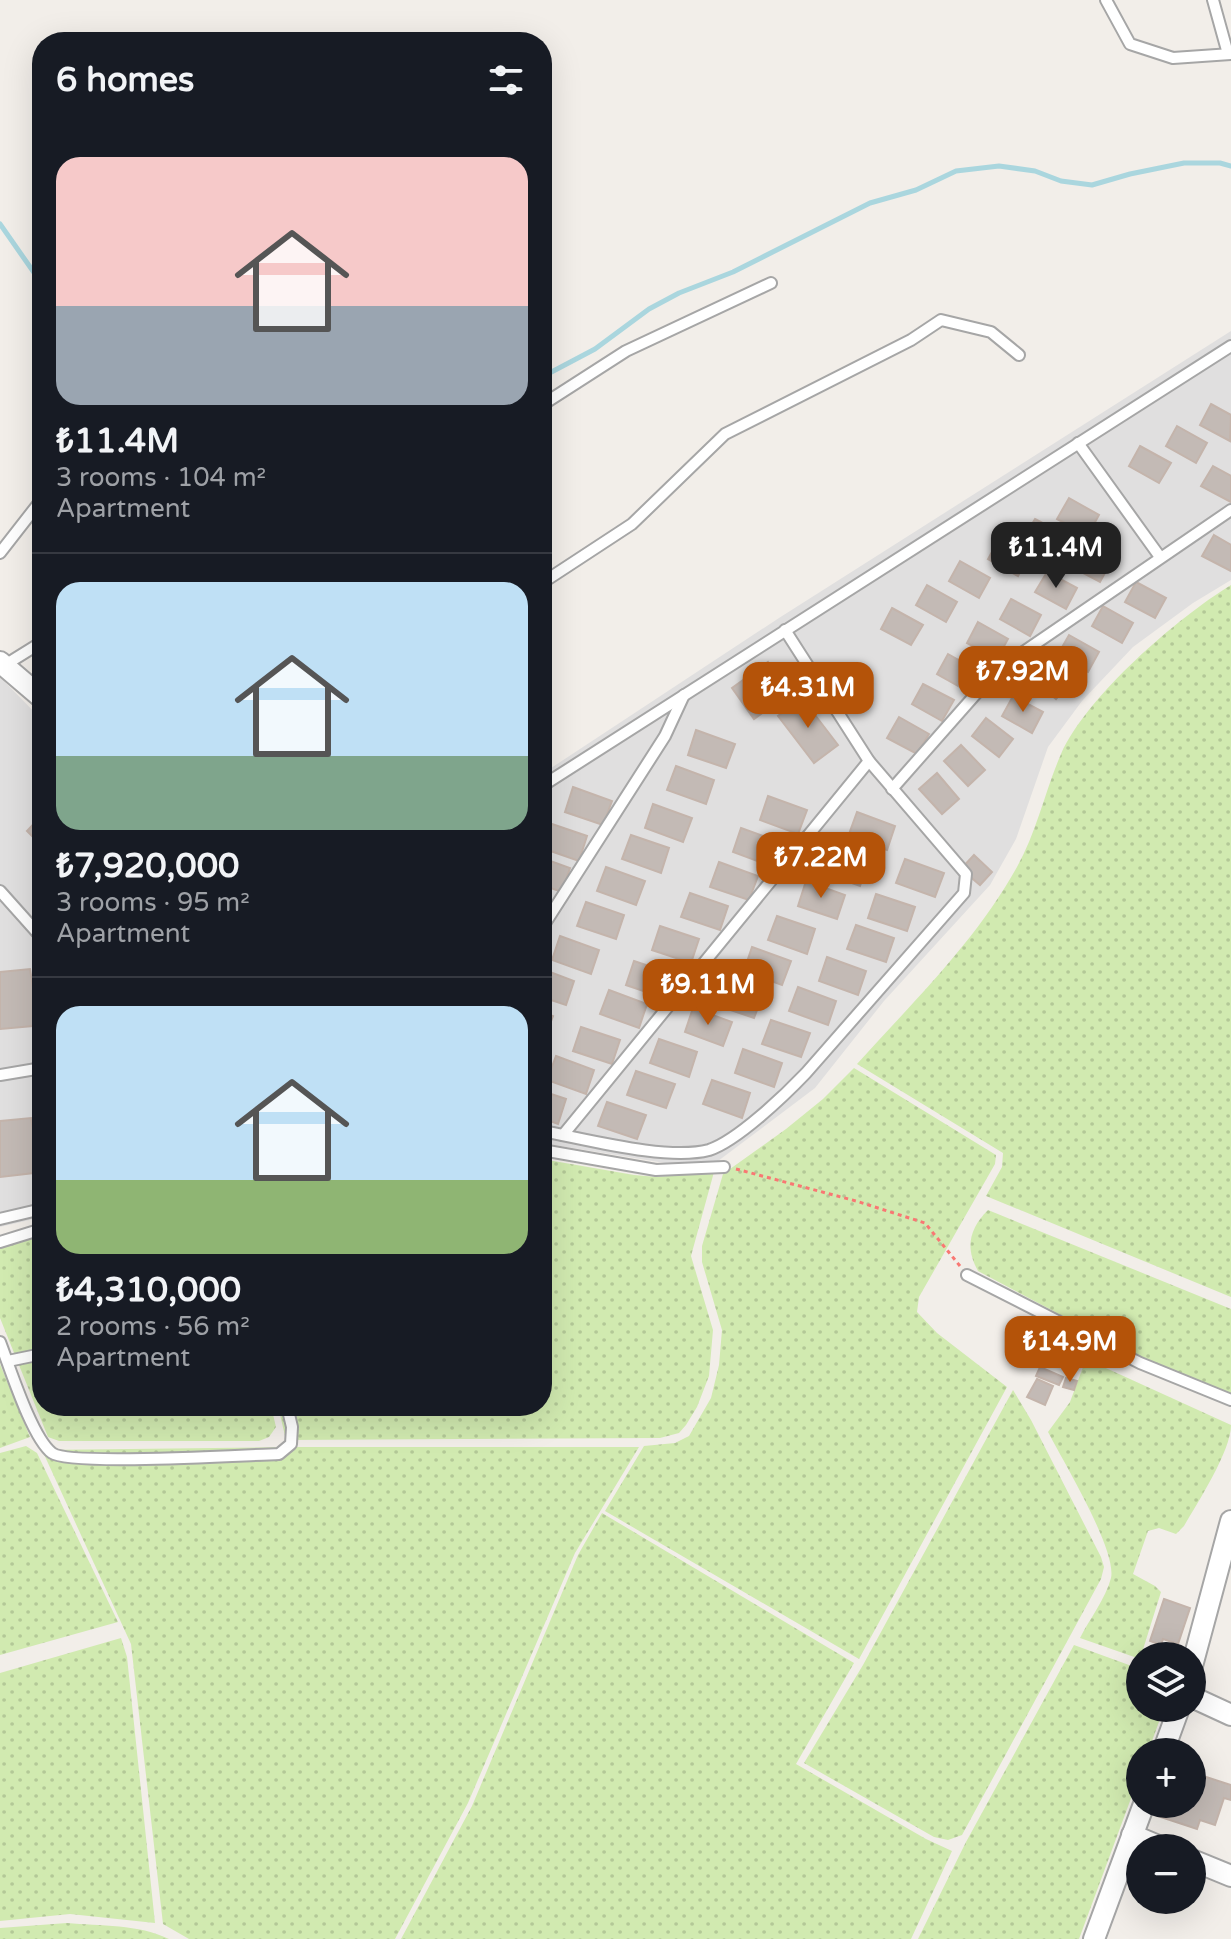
<!DOCTYPE html>
<html lang="en">
<head>
<meta charset="utf-8">
<style>
	:root { --surface:#171b24; --page:#20242c; --text:#f1f3f6; --muted:#9ea1a6; --line:#363941; --accent:#b45309 }
	body { margin:0; font-family:"Varela Round",sans-serif; background:var(--page); color:var(--text); height:100vh; display:flex; flex-direction:column; font-size:30px; white-space:nowrap }
	* { box-sizing:border-box; margin:0 }
	p { font-size:26px; color:var(--muted) }
	.icon { flex:none; width:44px; height:44px; fill:none; stroke:currentColor; stroke-width:2; stroke-linecap:round; stroke-linejoin:round }
	.map { position:relative; flex:1; overflow:hidden }
	.details { position:absolute; left:32px; top:32px; width:520px; height:1384px; display:flex; flex-direction:column; background:var(--surface); border-radius:32px; box-shadow:0 8px 32px #0002 }
	.details>* { flex:none }
	.fabs { position:absolute; left:1126px; top:1642px; display:grid; gap:16px }
	.fabs a { display:grid; place-items:center; width:80px; height:80px; border-radius:50%; background:var(--surface); box-shadow:0 8px 32px #0002; font-size:40px }
	.price { position:absolute; translate:-50% -68px; padding:0 18px; border-radius:16px; background:var(--accent); color:#fff; font-size:26px; line-height:52px; filter:drop-shadow(0 2px 4px #0008) }
	.price::after { content:''; position:absolute; left:50%; top:48px; width:24px; height:18px; margin-left:-12px; background:inherit; clip-path:polygon(0 0,100% 0,50% 100%) }
	.price.current { background:#222; color:#fff }
	ul { padding:0; list-style:none }
	li { display:grid; align-content:center; gap:16px; height:424px; padding:0 24px }
	li+li { border-top:2px solid var(--line) }
	li span { display:grid; place-items:center; height:248px; border-radius:24px; color:#555 }
	li>.icon { margin-inline-start:auto }
	span .icon { width:144px; height:144px; fill:#fffc; stroke-width:1 }
	li b { font-size:34px }
	h2 { display:flex; justify-content:space-between; align-items:center; height:96px; padding:0 24px; font-size:34px }
	.map>svg:first-child { display:block }
	.residential { fill:#e0dfdf }
	.grass { fill:url(#grass-dots) }
	.lines { fill:none; stroke-linecap:round; stroke-linejoin:round }
	.stream { stroke:#aad6de; stroke-width:5 }
	.building { fill:#c3bab5; stroke:#c4b4ab; stroke-width:2 }
	.lane-casing { stroke:#a6a6a6; stroke-width:14 }
	.street-casing { stroke:#a6a6a6; stroke-width:24 }
	.path { stroke:#f97773; stroke-width:3; stroke-dasharray:4 4; stroke-linecap:butt }
	.lane { stroke:#fff; stroke-width:10 }
	.street { stroke:#fff; stroke-width:20 }
</style>
</head>
<body>
<div class="map">
<svg width="1231" height="1939" viewBox="0 0 1231 1939">
	<defs>
		<pattern id="grass-dots" width="8" height="8" patternUnits="userSpaceOnUse" patternTransform="scale(2)"><rect width="8" height="8" fill="#d1eab0"/><path d="M2 2h.1M6 6h.1" fill="none" stroke="#b3c897" stroke-width="1.8" stroke-linecap="round"/></pattern>
	</defs>
	<rect width="100%" height="100%" fill="#f2eee9"/>
	<!-- residential -->
	<g class="residential">
		<path d="M 1231,331 L 1231,580 L 1193,603 L 1133,647 L 1082,701 L 1048,747 L 1016,839 L 990,885 L 884,1001 L 815,1088 L 718,1161 L 665,1163 L 542,1143 L 542,774 L 779,618 Z"/>
		<path d="M 0,677 L 42,720 L 42,1217 L 0,1227 Z"/>
	</g>
	<!-- grass -->
	<g class="grass">
		<path d="M 1231,585 L 1231,1297 L 986,1196 L 1002,1167 L 1003,1153 L 857,1064 C 913,1002 976,941 1017,867 C 1037,831 1045,791 1061,754 C 1087,696 1177,618 1231,585 Z"/>
		<path d="M 854,1068 L 996,1155 L 995,1164 L 919,1297 L 917,1312 L 937,1333 L 1007,1387 L 859,1659 L 605,1511 L 644,1446 L 675,1443 L 689,1436 L 711,1398 L 719,1365 L 722,1330 L 702,1262 L 702,1246 L 723,1174 L 786,1129 L 823,1099 Z"/>
		<path d="M 542,1159 L 634,1175 L 657,1177 L 714,1172 L 691,1256 L 713,1330 L 709,1376 L 697,1407 L 686,1425 L 679,1433 L 660,1438 L 286,1440 L 278,1406 L 542,1406 Z"/>
		<path d="M 988,1210 L 1231,1309 L 1231,1396 L 1170,1373 L 978,1271 C 965,1248 969,1229 988,1210 Z"/>
		<path d="M 42,1228 L 42,1406 L 271,1406 L 276,1427 L 269,1437 L 259,1441 L 59,1441 L 48,1437 L 0,1318 L 0,1241 Z"/>
		<path d="M 1086,1359 L 1231,1425 C 1231,1451 1198,1502 1184,1526 L 1176,1534 L 1159,1528 L 1148,1531 L 1133,1574 L 1155,1586 L 1161,1592 L 1140,1659 L 1080,1638 C 1089,1620 1106,1598 1111,1578 C 1117,1550 1063,1461 1048,1432 L 1070,1402 Z"/>
		<path d="M 0,1364 L 30,1437 L 0,1448 Z"/>
		<path d="M 1013,1390 L 1031,1420 L 1101,1557 L 1104,1567 L 1101,1579 L 962,1835 L 948,1840 L 934,1837 L 804,1763 L 863,1665 Z"/>
		<path d="M 26,1446 L 37,1453 L 118,1622 L 0,1655 L 0,1453 Z"/>
		<path d="M 296,1447 L 639,1447 L 575,1553 L 468,1803 L 395,1939 L 189,1939 L 163,1924 L 131,1644 L 42,1450 Z"/>
		<path d="M 602,1513 L 854,1663 L 796,1764 L 926,1839 L 952,1851 L 911,1939 L 401,1939 L 472,1806 L 578,1555 Z"/>
		<path d="M 121,1638 L 127,1657 L 155,1923 L 70,1914 L 0,1921 L 0,1673 Z"/>
		<path d="M 1074,1645 L 1140,1669 L 1140,1708 L 1164,1708 L 1148,1752 L 1140,1752 L 1140,1774 L 1079,1939 L 918,1939 L 966,1842 Z"/>
		<path d="M 67,1923 C 100,1926 139,1924 169,1939 L 0,1939 L 0,1928 Z"/>
	</g>
	<g class="lines">
		<!-- stream -->
		<g class="stream">
			<path d="M 0,224 L 42,284"/>
			<path d="M 542,377 L 595,349 L 649,309 L 679,293 L 733,272 L 870,203 L 916,190 L 956,171 L 999,166 L 1035,171 L 1061,181 L 1092,185 L 1130,174 L 1184,163 L 1220,163 L 1231,166"/>
		</g>
	</g>
	<!-- building -->
	<g class="building">
		<path d="M 1211,404 L 1231,415 L 1230,441 L 1200,425 Z"/>
		<path d="M 1177,426 L 1207,443 L 1196,463 L 1166,446 Z"/>
		<path d="M 1140,446 L 1171,463 L 1159,483 L 1129,466 Z"/>
		<path d="M 1213,466 L 1231,476 L 1231,502 L 1201,486 Z"/>
		<path d="M 1069,498 L 1099,515 L 1088,535 L 1057,519 Z"/>
		<path d="M 1035,519 L 1065,535 L 1054,556 L 1023,539 Z"/>
		<path d="M 1214,535 L 1231,545 L 1231,571 L 1202,556 Z"/>
		<path d="M 999,539 L 1029,555 L 1018,576 L 988,559 Z"/>
		<path d="M 1081,545 L 1111,562 L 1100,582 L 1070,566 Z"/>
		<path d="M 960,561 L 990,578 L 979,598 L 949,581 Z"/>
		<path d="M 1047,572 L 1077,588 L 1066,609 L 1035,592 Z"/>
		<path d="M 1136,582 L 1166,598 L 1155,618 L 1125,602 Z"/>
		<path d="M 927,585 L 957,602 L 946,622 L 916,605 Z"/>
		<path d="M 1011,599 L 1041,615 L 1030,636 L 1000,619 Z"/>
		<path d="M 1103,606 L 1133,623 L 1122,643 L 1092,626 Z"/>
		<path d="M 892,608 L 923,625 L 911,645 L 881,629 Z"/>
		<path d="M 978,622 L 1008,639 L 997,659 L 967,643 Z"/>
		<path d="M 1069,635 L 1099,652 L 1088,672 L 1057,656 Z"/>
		<path d="M 948,654 L 978,671 L 967,691 L 937,674 Z"/>
		<path d="M 1043,659 L 1070,682 L 1056,699 L 1028,675 Z"/>
		<path d="M 768,662 L 790,693 L 754,719 L 732,688 Z"/>
		<path d="M 923,684 L 954,700 L 942,721 L 912,704 Z"/>
		<path d="M 1013,696 L 1043,712 L 1032,733 L 1002,716 Z"/>
		<path d="M 802,698 L 838,745 L 814,763 L 778,716 Z"/>
		<path d="M 899,717 L 929,734 L 917,754 L 887,738 Z"/>
		<path d="M 986,718 L 1013,739 L 999,757 L 972,736 Z"/>
		<path d="M 696,730 L 735,744 L 726,768 L 688,755 Z"/>
		<path d="M 961,745 L 985,770 L 968,786 L 944,761 Z"/>
		<path d="M 676,766 L 714,780 L 706,804 L 667,790 Z"/>
		<path d="M 937,773 L 959,799 L 942,814 L 919,789 Z"/>
		<path d="M 573,787 L 612,801 L 603,825 L 565,812 Z"/>
		<path d="M 768,796 L 807,810 L 798,834 L 760,820 Z"/>
		<path d="M 653,804 L 692,818 L 683,842 L 645,828 Z"/>
		<path d="M 857,812 L 895,826 L 887,850 L 848,837 Z"/>
		<path d="M 42,815 L 42,846 L 27,831 Z"/>
		<path d="M 549,823 L 587,836 L 579,861 L 542,848 Z"/>
		<path d="M 741,828 L 780,842 L 771,866 L 733,852 Z"/>
		<path d="M 631,835 L 669,848 L 661,873 L 622,859 Z"/>
		<path d="M 829,848 L 868,862 L 860,886 L 821,872 Z"/>
		<path d="M 974,855 L 992,872 L 980,885 L 961,869 Z"/>
		<path d="M 542,858 L 570,868 L 562,892 L 542,885 Z"/>
		<path d="M 905,859 L 944,873 L 935,897 L 896,883 Z"/>
		<path d="M 719,862 L 758,876 L 749,900 L 710,887 Z"/>
		<path d="M 606,867 L 645,881 L 636,905 L 597,891 Z"/>
		<path d="M 806,881 L 845,895 L 837,919 L 798,906 Z"/>
		<path d="M 690,893 L 728,906 L 720,930 L 681,917 Z"/>
		<path d="M 876,894 L 915,907 L 907,931 L 868,918 Z"/>
		<path d="M 586,902 L 624,915 L 616,939 L 577,926 Z"/>
		<path d="M 777,916 L 815,929 L 807,954 L 768,940 Z"/>
		<path d="M 856,925 L 894,938 L 886,962 L 847,949 Z"/>
		<path d="M 660,926 L 699,939 L 691,963 L 652,950 Z"/>
		<path d="M 560,936 L 599,950 L 591,974 L 552,960 Z"/>
		<path d="M 752,947 L 791,961 L 782,985 L 744,971 Z"/>
		<path d="M 827,957 L 866,971 L 858,995 L 819,981 Z"/>
		<path d="M 634,961 L 673,974 L 664,998 L 626,985 Z"/>
		<path d="M 30,969 L 38,1018 L 33,1026 L 0,1029 L 0,972 Z"/>
		<path d="M 542,969 L 574,981 L 566,1005 L 542,997 Z"/>
		<path d="M 724,981 L 763,994 L 754,1018 L 716,1005 Z"/>
		<path d="M 798,987 L 836,1001 L 828,1025 L 789,1011 Z"/>
		<path d="M 609,990 L 647,1004 L 639,1028 L 600,1014 Z"/>
		<path d="M 693,1008 L 732,1022 L 723,1046 L 685,1032 Z"/>
		<path d="M 542,1012 L 553,1016 L 544,1040 L 542,1039 Z"/>
		<path d="M 771,1020 L 810,1033 L 801,1057 L 762,1044 Z"/>
		<path d="M 581,1027 L 620,1040 L 612,1064 L 573,1051 Z"/>
		<path d="M 659,1039 L 697,1052 L 689,1077 L 650,1063 Z"/>
		<path d="M 743,1049 L 782,1063 L 774,1087 L 735,1073 Z"/>
		<path d="M 556,1056 L 594,1070 L 586,1094 L 547,1080 Z"/>
		<path d="M 636,1071 L 675,1084 L 666,1108 L 627,1095 Z"/>
		<path d="M 712,1080 L 750,1093 L 742,1118 L 703,1104 Z"/>
		<path d="M 542,1091 L 566,1099 L 558,1124 L 542,1118 Z"/>
		<path d="M 607,1102 L 646,1115 L 637,1139 L 598,1126 Z"/>
		<path d="M 31,1118 L 39,1166 L 34,1173 L 0,1177 L 0,1121 Z"/>
		<path d="M 1040,1367 L 1063,1377 L 1059,1385 L 1036,1376 Z"/>
		<path d="M 1066,1378 L 1077,1381 L 1074,1390 L 1063,1387 Z"/>
		<path d="M 1037,1379 L 1053,1386 L 1045,1405 L 1027,1397 Z"/>
		<path d="M 1164,1599 L 1190,1608 L 1178,1644 L 1163,1639 L 1161,1645 L 1150,1641 Z"/>
		<path d="M 1203,1776 L 1231,1785 L 1231,1800 L 1224,1798 L 1215,1825 L 1200,1820 L 1197,1829 L 1158,1816 L 1162,1804 L 1192,1804 L 1192,1781 L 1200,1784 Z"/>
	</g>
	<g class="lines">
		<defs>
			<g id="lane">
				<path d="M 1106,0 L 1130,44 L 1173,58 L 1231,54"/>
				<path d="M 1213,0 L 1228,54"/>
				<path d="M 542,405 L 626,351 L 771,283"/>
				<path d="M 1078,443 L 1160,557"/>
				<path d="M 0,553 L 42,499"/>
				<path d="M 542,583 L 632,524 L 725,434 L 911,340 L 941,320 L 991,332 L 1019,355"/>
				<path d="M 5,665 L 42,642"/>
				<path d="M 542,786 L 1231,346"/>
				<path d="M 892,789 L 997,670 L 1231,510"/>
				<path d="M 0,891 L 42,938"/>
				<path d="M 542,928 L 665,736 L 684,695"/>
				<path d="M 0,1075 L 42,1068"/>
				<path d="M 542,1131 C 586,1139 667,1161 709,1150 C 737,1141 785,1095 806,1073 L 964,893 L 966,874 L 869,761 L 785,630"/>
				<path d="M 563,1135 L 869,761"/>
				<path d="M 542,1150 L 656,1170 L 724,1167"/>
				<path d="M 0,1219 L 42,1209"/>
				<path d="M 0,1242 L 42,1229"/>
				<path d="M 967,1275 L 1140,1363 L 1231,1400"/>
				<path d="M 0,1342 C 10,1368 32,1438 52,1453 C 70,1466 245,1455 279,1454 L 291,1444 L 292,1427 L 287,1406"/>
				<path d="M 8,1361 L 42,1354"/>
			</g>
			<g id="street">
				<path d="M 0,662 L 42,698"/>
				<path d="M 1192,1666 L 1231,1521"/>
				<path d="M 1192,1697 L 1231,1715"/>
				<path d="M 1163,1752 L 1179,1708"/>
				<path d="M 1132,1835 L 1163,1848"/>
				<path d="M 1192,1860 L 1231,1876"/>
				<path d="M 1094,1939 L 1144,1804"/>
			</g>
		</defs>
		<!-- lane casing -->
		<use href="#lane" class="lane-casing"/>
		<!-- street casing -->
		<use href="#street" class="street-casing"/>
		<!-- path -->
		<path class="path" d="M 736,1169 L 856,1201 L 925,1223 L 960,1266"/>
		<!-- lane -->
		<use href="#lane" class="lane"/>
		<!-- street -->
		<use href="#street" class="street"/>
	</g>
</svg>
<div class="fabs">
<a><svg class="icon" aria-label="layers" viewBox="0 0 24 24"><path d="M12 4l9 5-9 5-9-5zM3 14l9 5 9-5"/></svg></a>
<a>+</a>
<a>−</a>
</div>
<b class="price current" style="left:1056px;top:590px">₺11.4M</b>
<b class="price" style="left:1023px;top:714px">₺7.92M</b>
<b class="price" style="left:808px;top:730px">₺4.31M</b>
<b class="price" style="left:821px;top:900px">₺7.22M</b>
<b class="price" style="left:708px;top:1027px">₺9.11M</b>
<b class="price" style="left:1070px;top:1384px">₺14.9M</b>
<section class="details">
<h2>6 homes<svg class="icon" aria-label="filters" viewBox="0 0 24 24"><path d="M4 7h16M4 17h16"/><circle cx="9" cy="7" r="2"/><circle cx="15" cy="17" r="2"/></svg></h2>
<ul>
<li><span style="background:linear-gradient(#f6c9c9 60%,#9aa5b1 0)"><svg class="icon" aria-label="home" viewBox="0 0 24 24"><path d="M3 11l9-7 9 7M6 9v11h12V9"/></svg></span><div><b>₺11.4M</b><p>3 rooms · 104 m²</p><p>Apartment</p></div></li>
<li><span style="background:linear-gradient(#bfe0f5 70%,#7fa58c 0)"><svg class="icon" aria-label="home" viewBox="0 0 24 24"><path d="M3 11l9-7 9 7M6 9v11h12V9"/></svg></span><div><b>₺7,920,000</b><p>3 rooms · 95 m²</p><p>Apartment</p></div></li>
<li><span style="background:linear-gradient(#bfe0f5 70%,#8fb573 0)"><svg class="icon" aria-label="home" viewBox="0 0 24 24"><path d="M3 11l9-7 9 7M6 9v11h12V9"/></svg></span><div><b>₺4,310,000</b><p>2 rooms · 56 m²</p><p>Apartment</p></div></li>
</ul>
</section>
</div>
</body>
</html>
